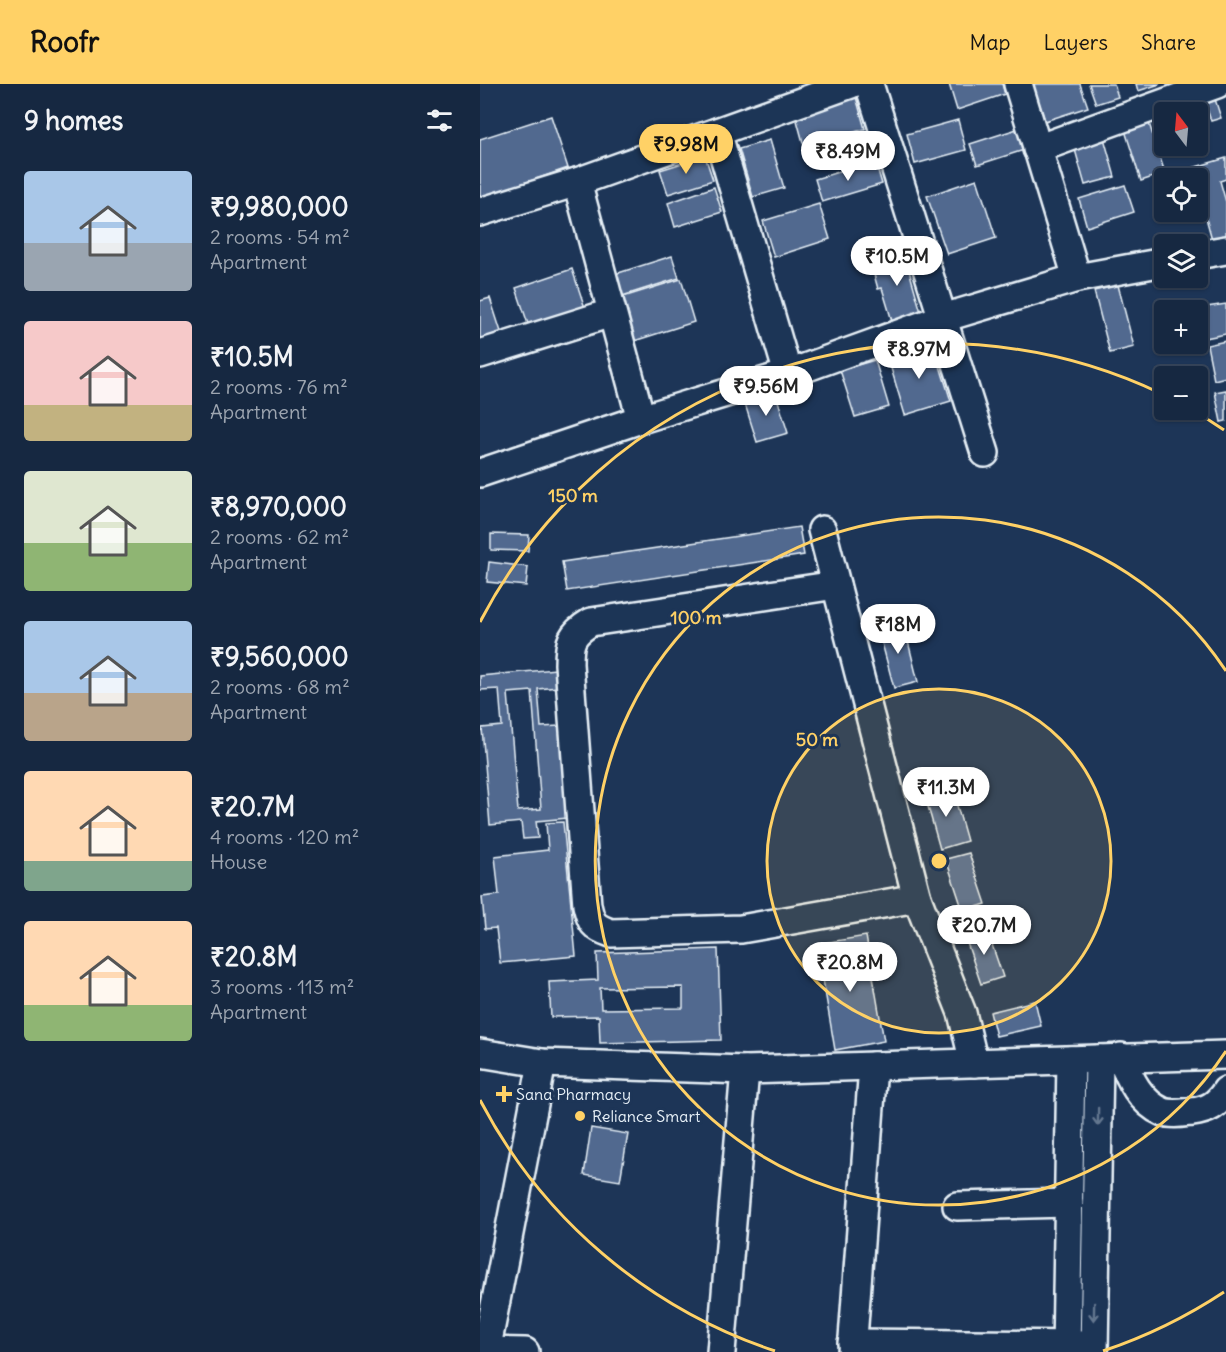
<!DOCTYPE html>
<html lang="en">
<head>
<meta charset="utf-8">
<style>
	:root { --surface:#162841; --page:#23344c; --text:#f1f3f6; --muted:#9ea6b1; --line:#35445a; --accent:#ffd166 }
	body { margin:0; font-family:Delius,sans-serif; background:var(--page); color:var(--text); height:100vh; display:flex; flex-direction:column; font-size:22px; white-space:nowrap }
	* { box-sizing:border-box; margin:0 }
	p { font-size:20px; color:var(--muted) }
	.icon { flex:none; width:33px; height:33px; fill:none; stroke:currentColor; stroke-width:2; stroke-linecap:round; stroke-linejoin:round }
	.map { position:relative; flex:1; overflow:hidden }
	.details { display:flex; flex-direction:column; background:var(--surface); width:480px }
	.details>* { flex:none }
	.needle { width:39px; rotate:344deg }
	.buttons { position:absolute; left:674px; top:18px; display:grid; gap:12px }
	.buttons a { display:grid; place-items:center; width:54px; height:54px; border-radius:6px; background:var(--surface); box-shadow:0 2px 4px #0004,0 0 0 2px var(--line); font-size:30px }
	.price { position:absolute; translate:-50% -51px; padding:0 14px; border-radius:21px; background:#fff; color:#222; font-size:20px; line-height:39px; filter:drop-shadow(0 2px 3px #0008) }
	.price::after { content:''; position:absolute; left:50%; top:36px; width:18px; height:14px; margin-left:-9px; background:inherit; clip-path:polygon(0 0,100% 0,50% 100%) }
	.price.on { background:var(--accent); color:#111 }
	ul { padding:0; list-style:none }
	li { display:flex; align-items:center; gap:18px; height:150px; padding:0 24px }
	li span { display:grid; place-items:center; flex:none; width:168px; height:120px; border-radius:6px; color:#555 }
	li>.icon { margin-inline-start:auto }
	span .icon { width:72px; height:72px; fill:#fffc; stroke-width:1 }
	li b { font-size:26px }
	h2 { display:flex; justify-content:space-between; align-items:center; height:72px; padding:0 24px; font-size:26px }
	header { display:flex; align-items:center; gap:36px; box-sizing:border-box; height:84px; padding:0 30px; background:var(--accent); color:#111 }
	header strong { font-size:28px }
	nav { display:flex; gap:33px; margin-inline-start:auto; font-size:21px }
	main { display:flex; flex:1; min-height:0 }
	.map>svg:first-child { display:block }
	.building { fill:#51698f; stroke:#e8f1f8; stroke-width:1.5; fill-rule:evenodd }
	.lines { fill:none; stroke-linecap:round; stroke-linejoin:round }
	.minor-casing { stroke:#e8f1f8; stroke-width:32 }
	.minor { stroke:#1d3557; stroke-width:27 }
	.oneway { stroke:#64778f }
	.ring { fill:none; stroke:#ffd166; stroke-width:3 }
	.poi-dot { fill:#ffd166; stroke:#1d3557; stroke-width:2 }
	.labels { text-anchor:middle; dominant-baseline:central; stroke-width:6; stroke-linejoin:round; paint-order:stroke }
	.poi-label { font-size:16px; fill:#e8f1f8; stroke:#1d3557; text-anchor:start }
	.centre { fill:#ffd166; stroke:#1d3557; stroke-width:3 }
	.ring-label { font-size:18px; text-anchor:middle; font-weight:bold; fill:#ffd166; stroke:#1d3557; stroke-width:6; stroke-linejoin:round; paint-order:stroke }
</style>
</head>
<body>
<header>
<strong>Roofr</strong>
<nav><a>Map</a><a>Layers</a><a>Share</a></nav>
</header>
<main>
<section class="details">
<h2>9 homes<svg class="icon" aria-label="filters" viewBox="0 0 24 24"><path d="M4 7h16M4 17h16"/><circle cx="9" cy="7" r="2"/><circle cx="15" cy="17" r="2"/></svg></h2>
<ul>
<li><span style="background:linear-gradient(#a9c7e8 60%,#9aa5b1 0)"><svg class="icon" aria-label="home" viewBox="0 0 24 24"><path d="M3 11l9-7 9 7M6 9v11h12V9"/></svg></span><div><b>₹9,980,000</b><p>2 rooms · 54 m²</p><p>Apartment</p></div></li>
<li><span style="background:linear-gradient(#f6c9c9 70%,#c2b280 0)"><svg class="icon" aria-label="home" viewBox="0 0 24 24"><path d="M3 11l9-7 9 7M6 9v11h12V9"/></svg></span><div><b>₹10.5M</b><p>2 rooms · 76 m²</p><p>Apartment</p></div></li>
<li><span style="background:linear-gradient(#dfe7d0 60%,#8fb573 0)"><svg class="icon" aria-label="home" viewBox="0 0 24 24"><path d="M3 11l9-7 9 7M6 9v11h12V9"/></svg></span><div><b>₹8,970,000</b><p>2 rooms · 62 m²</p><p>Apartment</p></div></li>
<li><span style="background:linear-gradient(#a9c7e8 60%,#b9a48a 0)"><svg class="icon" aria-label="home" viewBox="0 0 24 24"><path d="M3 11l9-7 9 7M6 9v11h12V9"/></svg></span><div><b>₹9,560,000</b><p>2 rooms · 68 m²</p><p>Apartment</p></div></li>
<li><span style="background:linear-gradient(#ffd9b3 75%,#7fa58c 0)"><svg class="icon" aria-label="home" viewBox="0 0 24 24"><path d="M3 11l9-7 9 7M6 9v11h12V9"/></svg></span><div><b>₹20.7M</b><p>4 rooms · 120 m²</p><p>House</p></div></li>
<li><span style="background:linear-gradient(#ffd9b3 70%,#8fb573 0)"><svg class="icon" aria-label="home" viewBox="0 0 24 24"><path d="M3 11l9-7 9 7M6 9v11h12V9"/></svg></span><div><b>₹20.8M</b><p>3 rooms · 113 m²</p><p>Apartment</p></div></li>
</ul>
</section>
<div class="map">
<svg width="746" height="1268" viewBox="0 0 746 1268">
	<rect width="100%" height="100%" fill="#1d3557"/>
	<filter id="ink" filterUnits="userSpaceOnUse"><feTurbulence type="fractalNoise" baseFrequency=".0167" numOctaves="2"/><feDisplacementMap in="SourceGraphic" scale="12" xChannelSelector="R" yChannelSelector="G"/><feConvolveMatrix kernelMatrix="1 2 1 2 8 2 1 2 1" color-interpolation-filters="sRGB"/></filter>
	<g filter="url(#ink)">
		<!-- building -->
		<g class="building">
			<path d="M 469,0 L 522,0 L 525,10 L 477,26 Z"/>
			<path d="M 553,0 L 600,0 L 608,23 L 565,37 Z"/>
			<path d="M 609,0 L 634,0 L 638,13 L 616,20 Z"/>
			<path d="M 656,0 L 680,0 L 658,7 Z"/>
			<path d="M 376,13 L 385,45 L 324,62 L 315,29 Z"/>
			<path d="M 735,15 L 741,34 L 731,37 L 725,19 Z"/>
			<path d="M 71,32 L 88,84 L 0,114 L 0,55 Z"/>
			<path d="M 667,33 L 685,89 L 661,97 L 643,40 Z"/>
			<path d="M 478,36 L 486,66 L 435,80 L 427,50 Z"/>
			<path d="M 537,45 L 544,66 L 497,81 L 490,60 Z"/>
			<path d="M 622,47 L 635,93 L 605,101 L 592,55 Z"/>
			<path d="M 290,56 L 304,104 L 273,113 L 259,65 Z"/>
			<path d="M 225,72 L 233,96 L 188,110 L 180,86 Z"/>
			<path d="M 746,74 L 746,95 L 740,97 L 746,118 L 746,162 L 735,166 L 717,102 L 717,94 L 715,94 L 712,84 Z"/>
			<path d="M 395,77 L 402,100 L 342,118 L 335,95 Z"/>
			<path d="M 497,95 L 516,154 L 467,170 L 447,112 Z"/>
			<path d="M 645,101 L 654,128 L 607,143 L 599,115 Z"/>
			<path d="M 234,103 L 242,128 L 195,143 L 188,119 Z"/>
			<path d="M 339,120 L 350,155 L 294,173 L 283,137 Z"/>
			<path d="M 424,169 L 441,228 L 412,237 L 402,204 L 398,205 L 392,183 L 399,181 L 398,177 Z"/>
			<path d="M 192,172 L 199,194 L 139,213 L 132,191 Z"/>
			<path d="M 92,185 L 106,227 L 50,246 L 36,204 Z"/>
			<path d="M 201,195 L 214,238 L 154,257 L 140,214 Z"/>
			<path d="M 638,201 L 654,263 L 630,269 L 614,207 Z"/>
			<path d="M 10,214 L 23,254 L 0,261 L 0,217 Z"/>
			<path d="M 746,220 L 746,250 L 725,254 L 720,224 Z"/>
			<path d="M 746,257 L 746,293 L 734,296 L 727,261 Z"/>
			<path d="M 453,260 L 471,317 L 425,331 L 408,274 Z"/>
			<path d="M 395,276 L 409,323 L 375,333 L 360,286 Z"/>
			<path d="M 746,306 L 746,337 L 741,338 L 735,308 Z"/>
			<path d="M 295,307 L 308,349 L 277,358 L 264,317 Z"/>
			<path d="M 319,443 L 324,471 L 87,507 L 82,478 Z"/>
			<path d="M 11,450 L 49,451 L 48,467 L 11,466 Z"/>
			<path d="M 9,478 L 48,483 L 46,502 L 7,498 Z"/>
			<path d="M 423,537 L 438,598 L 414,604 L 398,544 Z"/>
			<path d="M 76,585 L 78,603 L 58,605 L 61,643 L 80,642 L 88,734 L 56,737 L 58,754 L 43,755 L 41,738 L 10,741 L 2,644 L 22,642 L 19,605 L 0,606 L 0,592 ZM 52,607 L 61,725 L 38,727 L 28,609 Z"/>
			<path d="M 472,704 L 487,757 L 460,765 L 445,712 Z"/>
			<path d="M 83,738 L 96,872 L 20,879 L 16,844 L 5,845 L 2,813 L 19,811 L 15,772 L 68,766 L 66,739 Z"/>
			<path d="M 489,769 L 506,820 L 483,827 L 466,775 Z"/>
			<path d="M 506,843 L 523,893 L 501,900 L 484,850 Z"/>
			<path d="M 386,852 L 404,957 L 355,966 L 337,860 Z"/>
			<path d="M 238,865 L 241,956 L 120,959 L 119,932 L 71,933 L 69,898 L 118,896 L 117,869 ZM 203,903 L 203,924 L 121,925 L 120,904 Z"/>
			<path d="M 555,917 L 561,942 L 516,952 L 510,928 Z"/>
			<path d="M 111,1044 L 148,1050 L 140,1097 L 104,1091 Z"/>
		</g>
		<g class="lines">
			<defs>
				<g id="minor">
					<path d="M 389,0 L 505,369"/>
					<path d="M 538,0 L 597,194"/>
					<path d="M 237,48 L 308,290"/>
					<path d="M 557,65 L 737,0"/>
					<path d="M 97,98 L 161,335"/>
					<path d="M 0,128 L 97,98 L 371,0"/>
					<path d="M 717,171 L 746,166"/>
					<path d="M 0,270 L 131,229"/>
					<path d="M 0,389 L 161,335 L 308,290 L 463,234 L 597,194 L 684,178"/>
					<path d="M 342,446 L 437,814 L 482,929 L 494,979"/>
					<path d="M 356,501 L 111,538 C 91,550 89,557 89,580 L 107,821 C 111,839 113,843 131,849 L 261,845 L 437,814"/>
					<path d="M 0,969 L 62,979 L 265,986 L 746,971"/>
					<path d="M 641,973 C 650,995 660,1018 683,1028 C 692,1031 703,1029 712,1028 C 728,1026 737,1021 746,1007"/>
					<path d="M 477,1122 L 589,1119"/>
					<path d="M 372,1259 L 605,1261"/>
					<path d="M 6,1267 L 45,1268"/>
					<path d="M 6,1268 L 62,979"/>
					<path d="M 241,1268 L 265,986"/>
					<path d="M 372,1268 L 393,982"/>
					<path d="M 586,1268 L 591,976"/>
					<path d="M 614,1268 L 619,975"/>
				</g>
			</defs>
			<!-- minor casing -->
			<use href="#minor" class="minor-casing"/>
			<!-- minor -->
			<use href="#minor" class="minor"/>
		</g>
		<!-- one-way arrows -->
		<defs><path id="oneway-shaft" d="M-6 0H5M1.5-3L5.5 0L1.5 3" fill="none" stroke-width="1.6" stroke-linecap="round" stroke-linejoin="round" transform="scale(1.5)"/></defs>
		<g class="oneway">
			<use href="#oneway-shaft" transform="translate(618 1033) rotate(91)"/>
			<use href="#oneway-shaft" transform="translate(614 1228) rotate(91)"/>
		</g>
	</g>
	<!-- distance rings -->
	<circle cx="459" cy="777" r="172" fill="#ffd166" fill-opacity=".12"/>
	<g class="ring">
		<circle cx="459" cy="777" r="172"/>
		<path d="M746 967A344 344 0 1 1 746 587"/>
		<path d="M744 1208A517 517 0 0 1 623 1267M295 1267A517 517 0 0 1 0 1016M0 538A517 517 0 0 1 682 310M714 327A517 517 0 0 1 744 346"/>
	</g>
	<!-- markers -->
	<g class="poi-dot">
		<path d="M21 1001h6v6h6v6h-6v6h-6v-6h-6v-6h6z"/>
		<circle cx="100" cy="1032" r="6"/>
	</g>
	<g class="labels">
		<!-- poi labels -->
		<g class="poi-label">
			<text x="36" y="1010">Sana Pharmacy</text>
			<text x="112" y="1032">Reliance Smart</text>
		</g>
	</g>
	<circle cx="459" cy="777" r="9" class="centre"/>
	<g class="ring-label">
		<text x="93" y="418">150 m</text>
		<text x="216" y="540">100 m</text>
		<text x="337" y="662">50 m</text>
	</g>
</svg>
<div class="buttons">
<a><svg class="needle" viewBox="-14 -14 28 28"><path d="M0-13l5 13h-10z" fill="#e53935"/><path d="M0 13l5-13h-10z" fill="#9ea6b1"/></svg></a>
<a><svg class="icon" aria-label="locate" viewBox="0 0 24 24"><circle cx="12" cy="12" r="6"/><path d="M12 2v4M12 18v4M2 12h4M18 12h4"/></svg></a>
<a><svg class="icon" aria-label="layers" viewBox="0 0 24 24"><path d="M12 4l9 5-9 5-9-5zM3 14l9 5 9-5"/></svg></a>
<a>+</a>
<a>−</a>
</div>
<b class="price on" style="left:206px;top:91px">₹9.98M</b>
<b class="price" style="left:368px;top:98px">₹8.49M</b>
<b class="price" style="left:417px;top:203px">₹10.5M</b>
<b class="price" style="left:439px;top:296px">₹8.97M</b>
<b class="price" style="left:286px;top:333px">₹9.56M</b>
<b class="price" style="left:418px;top:571px">₹18M</b>
<b class="price" style="left:466px;top:734px">₹11.3M</b>
<b class="price" style="left:504px;top:872px">₹20.7M</b>
<b class="price" style="left:370px;top:909px">₹20.8M</b>
</div>
</main>
</body>
</html>
